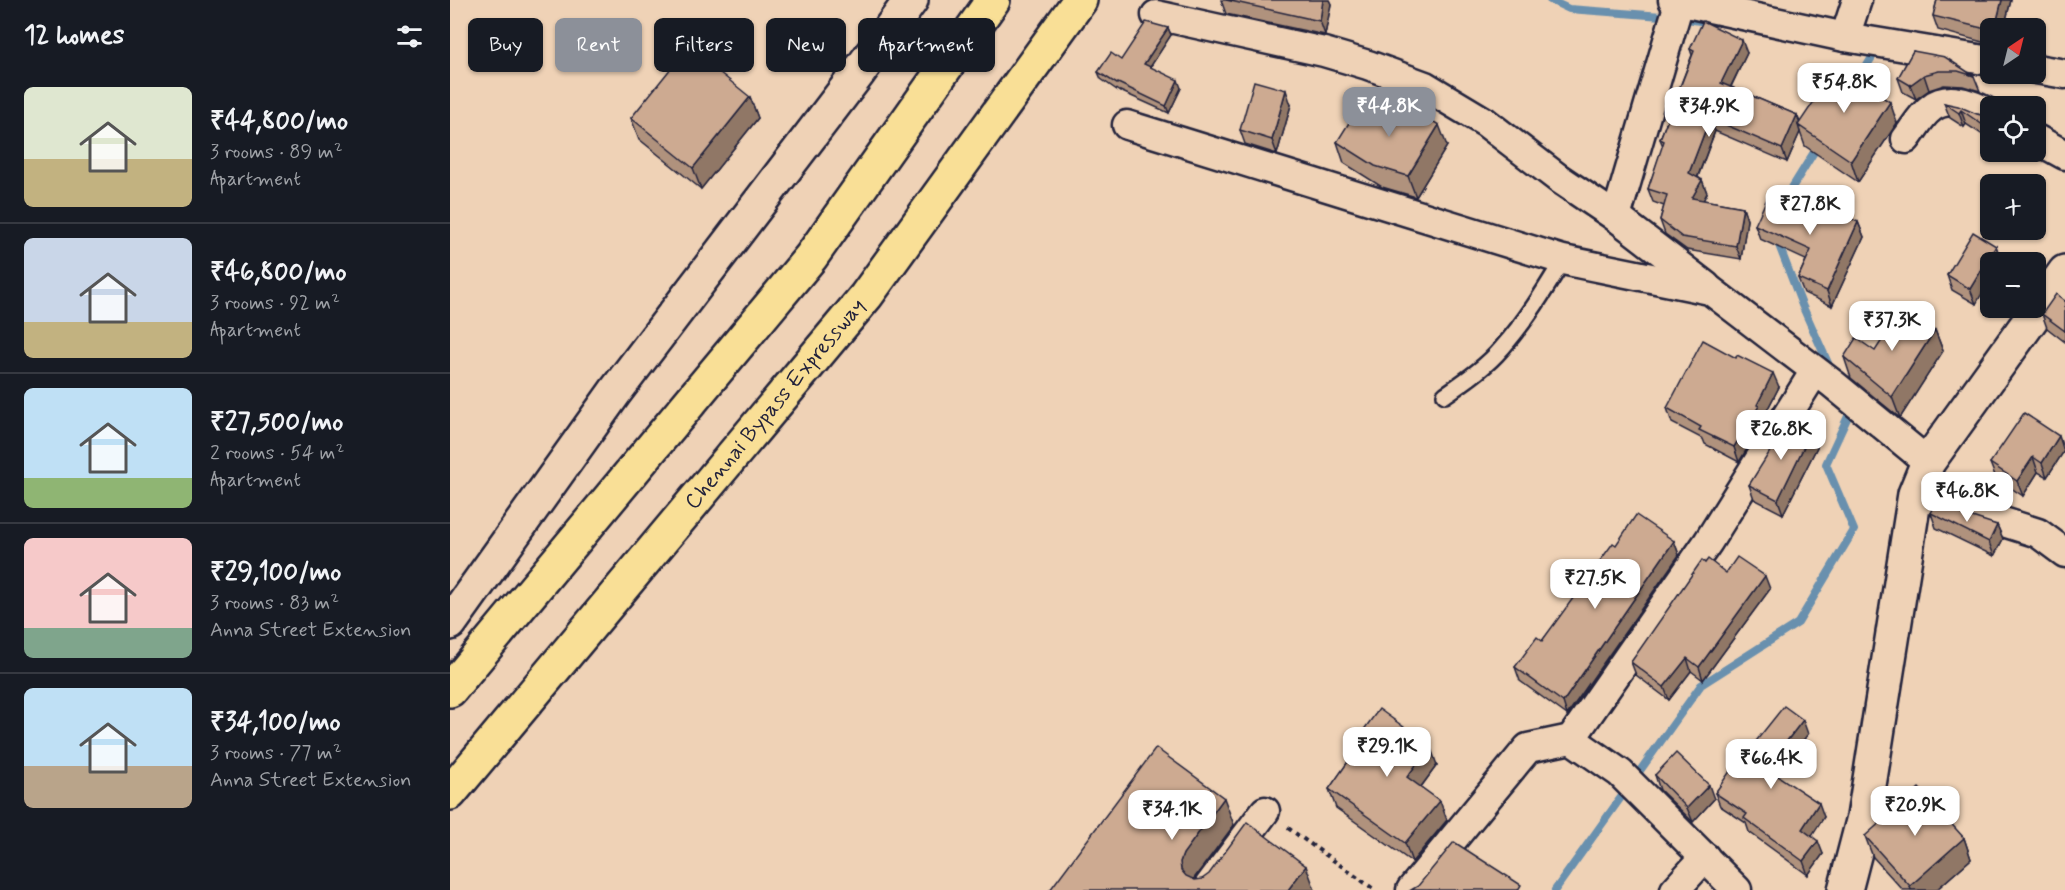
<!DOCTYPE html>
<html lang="en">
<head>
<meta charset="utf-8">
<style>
	:root { --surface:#171b24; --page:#20242c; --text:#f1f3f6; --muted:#9ea1a6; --line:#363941; --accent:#8c9099 }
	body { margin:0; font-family:Mynerve,sans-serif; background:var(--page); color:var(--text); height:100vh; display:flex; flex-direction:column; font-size:22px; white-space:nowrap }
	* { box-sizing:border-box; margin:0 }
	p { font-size:20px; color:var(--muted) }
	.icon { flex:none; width:33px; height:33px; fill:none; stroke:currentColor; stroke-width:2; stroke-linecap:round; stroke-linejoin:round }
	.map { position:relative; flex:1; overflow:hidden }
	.panel { display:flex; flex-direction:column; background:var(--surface); width:450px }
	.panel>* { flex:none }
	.hud { position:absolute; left:18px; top:18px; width:570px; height:54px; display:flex; gap:12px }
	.needle { width:39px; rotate:35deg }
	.buttons { position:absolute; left:1530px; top:18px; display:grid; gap:12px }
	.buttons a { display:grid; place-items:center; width:66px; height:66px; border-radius:9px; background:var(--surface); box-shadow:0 2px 4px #0004; font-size:30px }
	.price { position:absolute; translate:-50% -51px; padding:0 14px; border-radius:12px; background:#fff; color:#222; font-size:20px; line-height:39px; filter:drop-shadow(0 2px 3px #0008) }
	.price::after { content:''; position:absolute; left:50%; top:36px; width:18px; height:14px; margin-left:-9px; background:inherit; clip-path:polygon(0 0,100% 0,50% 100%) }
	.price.current { background:var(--accent); color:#fff }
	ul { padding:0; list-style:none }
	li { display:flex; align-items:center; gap:18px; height:150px; padding:0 24px }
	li+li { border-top:2px solid var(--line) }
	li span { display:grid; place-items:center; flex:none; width:168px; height:120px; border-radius:9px; color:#555 }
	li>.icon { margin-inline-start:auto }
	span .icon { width:72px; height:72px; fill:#fffc; stroke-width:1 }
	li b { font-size:26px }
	h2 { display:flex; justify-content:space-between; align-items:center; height:72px; padding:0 24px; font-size:26px }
	.chip { padding:0 21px; border-radius:9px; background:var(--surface); box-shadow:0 2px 4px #0004; font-size:21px; line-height:54px }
	.chip.current { background:var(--accent); color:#fff }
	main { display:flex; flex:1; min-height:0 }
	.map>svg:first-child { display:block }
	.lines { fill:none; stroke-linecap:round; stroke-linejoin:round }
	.stream { stroke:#6990ae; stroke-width:8 }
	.lane-casing { stroke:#22223b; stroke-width:20 }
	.street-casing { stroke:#22223b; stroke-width:33 }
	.secondary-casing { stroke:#22223b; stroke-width:38 }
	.highway-casing { stroke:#22223b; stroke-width:38 }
	.path { stroke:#22223b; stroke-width:4; stroke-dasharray:4.5 4.5; stroke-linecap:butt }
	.lane { stroke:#efd2b6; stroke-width:15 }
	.street { stroke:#efd2b6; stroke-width:28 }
	.secondary { stroke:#efd2b6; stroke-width:33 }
	.highway { stroke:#f9df96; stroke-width:33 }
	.wall { fill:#b0927d; stroke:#22223b; stroke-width:1.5 }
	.shaded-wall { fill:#907766; stroke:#22223b; stroke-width:1.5 }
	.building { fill:#cdaa91; stroke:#22223b; stroke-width:1.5 }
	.labels { text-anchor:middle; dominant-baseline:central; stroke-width:4.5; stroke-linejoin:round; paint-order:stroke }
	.street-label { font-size:22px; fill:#22223b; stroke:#efd2b6 }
</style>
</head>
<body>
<main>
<section class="panel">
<h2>12 homes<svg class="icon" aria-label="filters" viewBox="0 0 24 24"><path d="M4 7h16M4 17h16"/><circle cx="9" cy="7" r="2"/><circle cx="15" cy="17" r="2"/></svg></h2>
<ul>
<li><span style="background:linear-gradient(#dfe7d0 60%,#c2b280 0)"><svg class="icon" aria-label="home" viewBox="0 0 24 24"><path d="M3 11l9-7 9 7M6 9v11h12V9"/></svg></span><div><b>₹44,800/mo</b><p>3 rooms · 89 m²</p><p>Apartment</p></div></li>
<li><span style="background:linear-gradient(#c9d6e8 70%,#c2b280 0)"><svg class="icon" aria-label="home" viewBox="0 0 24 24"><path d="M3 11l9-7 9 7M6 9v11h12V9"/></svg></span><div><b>₹46,800/mo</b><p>3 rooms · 92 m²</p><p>Apartment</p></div></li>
<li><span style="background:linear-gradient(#bfe0f5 75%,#8fb573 0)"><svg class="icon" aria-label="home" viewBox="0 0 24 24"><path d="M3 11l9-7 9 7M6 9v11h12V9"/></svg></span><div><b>₹27,500/mo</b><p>2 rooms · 54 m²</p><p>Apartment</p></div></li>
<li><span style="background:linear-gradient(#f6c9c9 75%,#7fa58c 0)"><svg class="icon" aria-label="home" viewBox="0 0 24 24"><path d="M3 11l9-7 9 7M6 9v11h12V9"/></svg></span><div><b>₹29,100/mo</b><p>3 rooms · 83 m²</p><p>Anna Street Extension</p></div></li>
<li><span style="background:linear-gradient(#bfe0f5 65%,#b9a48a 0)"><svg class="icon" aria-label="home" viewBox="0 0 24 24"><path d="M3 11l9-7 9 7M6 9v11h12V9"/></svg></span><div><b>₹34,100/mo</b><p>3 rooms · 77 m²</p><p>Anna Street Extension</p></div></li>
</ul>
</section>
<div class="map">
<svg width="1615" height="890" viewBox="0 0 1615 890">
	<rect width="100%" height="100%" fill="#efd2b6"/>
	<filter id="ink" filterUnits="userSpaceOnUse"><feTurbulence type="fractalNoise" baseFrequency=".0167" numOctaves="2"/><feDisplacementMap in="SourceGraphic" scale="12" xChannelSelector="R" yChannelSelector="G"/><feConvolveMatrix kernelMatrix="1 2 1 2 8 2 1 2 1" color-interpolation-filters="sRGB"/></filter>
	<g filter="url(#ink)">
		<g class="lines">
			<!-- stream -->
			<g class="stream">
				<path d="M 1100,0 L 1119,9 L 1225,17 L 1262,23"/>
				<path d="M 1402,90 L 1424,54 L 1416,52"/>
				<path d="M 1330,207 L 1369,144"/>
				<path d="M 1327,240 L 1352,305 L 1382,372"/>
				<path d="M 1105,890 L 1251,685 L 1348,623 L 1404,530 L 1376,464 L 1400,412 L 1397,406"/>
			</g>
			<defs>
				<path id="lane" d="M 995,395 C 1015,381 1036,367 1052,348 C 1076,321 1095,290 1113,260"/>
				<g id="street">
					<path d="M 1223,0 L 1395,37 L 1540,61"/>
					<path d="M 706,15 L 874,52 L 918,65 L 975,86 L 1035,122 L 1108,178 L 1166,217 L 1256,286"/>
					<path d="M 1395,37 L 1407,0"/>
					<path d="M 1586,69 L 1615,74"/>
					<path d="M 677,125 L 1113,260 L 1260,290 L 1383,384 L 1478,462"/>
					<path d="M 1456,139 C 1464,129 1471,115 1481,108 C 1498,94 1524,105 1540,114"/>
					<path d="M 1586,139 L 1615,155"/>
					<path d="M 1166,217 L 1229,3"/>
					<path d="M 1465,494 L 1588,533 L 1615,553"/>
					<path d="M 1121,739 L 1258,542 L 1365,371"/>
					<path d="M 756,890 L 815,811"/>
					<path d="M 961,890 L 1078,748 L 1121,739 L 1170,773 L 1287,890"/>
					<path d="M 1225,890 L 1255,857"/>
				</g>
				<g id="secondary">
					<path d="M 0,623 L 165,392 L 409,72 L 461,0"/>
					<path d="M 1395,890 L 1414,817 L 1465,494 L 1478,462 L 1615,272"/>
				</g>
				<g id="highway">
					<path d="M 0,690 L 361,257 L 543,0"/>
					<path id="s1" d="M 0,793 L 416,296 L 630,0"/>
				</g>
			</defs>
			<!-- lane casing -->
			<use href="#lane" class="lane-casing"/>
			<!-- street casing -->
			<use href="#street" class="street-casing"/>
			<!-- secondary casing -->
			<use href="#secondary" class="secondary-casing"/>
			<!-- highway casing -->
			<use href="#highway" class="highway-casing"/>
			<!-- path -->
			<path class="path" d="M 838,828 L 925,890"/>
			<!-- lane -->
			<use href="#lane" class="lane"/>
			<!-- street -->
			<use href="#street" class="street"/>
			<!-- secondary -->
			<use href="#secondary" class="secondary"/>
			<!-- highway -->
			<use href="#highway" class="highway"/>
		</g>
		<!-- wall -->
		<g class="wall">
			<path d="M 771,0 L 879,0 L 881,4 L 875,35 L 776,14 Z"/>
			<path d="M 1487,0 L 1561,0 L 1554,28 L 1540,28 L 1540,44 L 1488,30 L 1483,16 Z"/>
			<path d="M 718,28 L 721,35 L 700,67 L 731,88 L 719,113 L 670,91 L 670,92 L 651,79 L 648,72 L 671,60 Z"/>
			<path d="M 1240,49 L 1297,53 L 1281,87 L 1347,115 L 1350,122 L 1447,123 L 1408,182 L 1355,146 L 1350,132 L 1337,162 L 1265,131 L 1248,177 L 1252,180 L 1257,193 L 1253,200 L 1293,207 L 1297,220 L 1291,259 L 1237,250 L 1215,234 L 1210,220 L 1214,206 L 1203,202 L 1198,189 L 1213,146 L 1210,139 L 1242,55 Z"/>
			<path d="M 1463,51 L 1524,76 L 1530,91 L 1513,86 L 1494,85 L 1479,90 L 1466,99 L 1453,92 L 1448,78 Z"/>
			<path d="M 300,97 L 308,118 L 251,189 L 189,139 L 181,118 Z"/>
			<path d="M 1494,103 L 1527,114 L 1535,116 L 1540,114 L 1540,137 L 1539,139 L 1516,124 L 1514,127 L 1500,118 Z"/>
			<path d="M 841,105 L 827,154 L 795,144 L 790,130 Z"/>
			<path d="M 887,142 L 997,146 L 966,197 L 932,187 L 894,163 Z"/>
			<path d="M 1379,219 L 1408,222 L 1414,237 L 1382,306 L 1354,293 L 1348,278 L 1356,260 L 1310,239 L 1305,225 Z"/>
			<path d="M 1546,246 L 1551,260 L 1550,262 L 1540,262 L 1526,304 L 1502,290 L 1497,275 Z"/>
			<path d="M 1615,301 L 1615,342 L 1597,328 L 1592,314 Z"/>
			<path d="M 1485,330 L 1493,351 L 1450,418 L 1401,378 L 1394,357 L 1425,351 Z"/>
			<path d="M 1329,387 L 1313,418 L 1314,421 L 1289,462 L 1255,444 L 1253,439 L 1222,423 L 1217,408 Z"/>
			<path d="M 1361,432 L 1367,447 L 1333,514 L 1304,499 L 1299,485 Z"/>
			<path d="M 1614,451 L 1597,477 L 1588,472 L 1573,496 L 1546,478 L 1540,463 Z"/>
			<path d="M 1481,513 L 1547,525 L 1553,539 L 1544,556 L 1486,528 Z"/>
			<path d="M 1224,541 L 1229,555 L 1117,715 L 1070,681 L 1065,667 L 1092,641 L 1166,545 Z"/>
			<path d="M 1255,563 L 1276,573 L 1320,589 L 1253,680 L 1241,671 L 1219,700 L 1186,675 L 1181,662 Z"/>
			<path d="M 1358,734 L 1326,775 L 1374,817 L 1362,836 L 1373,854 L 1358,875 L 1299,832 L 1296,823 L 1270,806 L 1265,793 L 1299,750 Z"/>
			<path d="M 910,735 L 987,765 L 971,787 L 997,820 L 962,862 L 886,808 L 879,789 L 912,742 Z"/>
			<path d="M 1205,775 L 1264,799 L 1243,822 L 1210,790 Z"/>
			<path d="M 1415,836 L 1514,838 L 1521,859 L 1486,890 L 1453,890 L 1423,857 Z"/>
		</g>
		<!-- shaded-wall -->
		<g class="shaded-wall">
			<path d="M 873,0 L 879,0 L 881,4 L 875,35 L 870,21 Z"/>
			<path d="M 1552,0 L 1561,0 L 1554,28 L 1545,28 Z"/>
			<path d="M 718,28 L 721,35 L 697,72 L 694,64 Z"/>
			<path d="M 1292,40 L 1297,53 L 1276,96 L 1271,83 Z"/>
			<path d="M 1474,75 L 1479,90 L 1466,99 L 1460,85 Z"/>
			<path d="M 728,80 L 731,88 L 719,113 L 716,106 Z"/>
			<path d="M 836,90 L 841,105 L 827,154 L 822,140 Z"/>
			<path d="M 300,97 L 308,118 L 251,189 L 243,168 Z"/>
			<path d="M 1440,102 L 1447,123 L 1408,182 L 1401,161 Z"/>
			<path d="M 1511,110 L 1516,124 L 1514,127 L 1509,113 Z"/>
			<path d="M 1347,115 L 1351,128 L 1348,125 L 1350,132 L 1337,162 L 1332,149 Z"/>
			<path d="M 1540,115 L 1540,137 L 1539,139 L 1533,125 Z"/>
			<path d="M 1260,118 L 1265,131 L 1244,186 L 1239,173 Z"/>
			<path d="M 989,125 L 997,146 L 966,197 L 958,176 Z"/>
			<path d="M 1252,180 L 1257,193 L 1247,212 L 1242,198 Z"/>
			<path d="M 1293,207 L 1297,220 L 1291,259 L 1286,246 Z"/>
			<path d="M 1408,222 L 1414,237 L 1382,306 L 1377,291 Z"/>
			<path d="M 1546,246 L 1551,260 L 1550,262 L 1540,262 L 1540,279 L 1526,304 L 1520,289 Z"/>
			<path d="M 1485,330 L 1493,351 L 1450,418 L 1442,397 Z"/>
			<path d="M 1323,373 L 1329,387 L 1313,418 L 1314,421 L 1289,462 L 1284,447 L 1307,405 Z"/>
			<path d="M 1361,432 L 1367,447 L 1333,514 L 1328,500 Z"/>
			<path d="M 1609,436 L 1614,451 L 1597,477 L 1592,463 Z"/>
			<path d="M 1583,457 L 1588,472 L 1573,496 L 1567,481 Z"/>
			<path d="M 1547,525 L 1553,539 L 1544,556 L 1539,542 Z"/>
			<path d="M 1224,541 L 1229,555 L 1117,715 L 1113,702 Z"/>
			<path d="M 1315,576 L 1320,589 L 1253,680 L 1249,667 Z"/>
			<path d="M 1237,658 L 1241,671 L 1219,700 L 1214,687 Z"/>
			<path d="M 1353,720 L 1358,734 L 1321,782 L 1316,768 Z"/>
			<path d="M 980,746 L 987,765 L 964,796 L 957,777 Z"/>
			<path d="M 1259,785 L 1264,799 L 1243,822 L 1237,808 Z"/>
			<path d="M 774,798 L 784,825 L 742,881 L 740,889 L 731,870 L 730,862 L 733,854 Z"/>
			<path d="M 990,801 L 997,820 L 962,862 L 955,843 Z"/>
			<path d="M 1369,803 L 1374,817 L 1357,843 L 1352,829 Z"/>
			<path d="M 1514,838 L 1521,859 L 1486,890 L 1461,890 L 1460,886 Z"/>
			<path d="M 1368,841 L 1373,854 L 1358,875 L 1353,861 Z"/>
			<path d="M 856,866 L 865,890 L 838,890 Z"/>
		</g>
		<!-- building -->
		<g class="building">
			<path d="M 776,0 L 873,0 L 870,21 Z"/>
			<path d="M 1487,0 L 1552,0 L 1545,28 L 1540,28 L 1540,30 L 1483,16 Z"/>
			<path d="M 1253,21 L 1292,40 L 1271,83 L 1347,115 L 1332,149 L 1260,118 L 1239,173 L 1252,180 L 1242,198 L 1293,207 L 1286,246 L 1232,237 L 1210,220 L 1217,195 L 1198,189 L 1214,141 L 1210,139 L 1244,51 L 1240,49 Z"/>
			<path d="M 696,22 L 718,28 L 694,64 L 728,80 L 716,106 L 668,83 L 667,84 L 648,72 L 661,53 L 671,60 Z"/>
			<path d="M 238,47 L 300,97 L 243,168 L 181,118 Z"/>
			<path d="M 1463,51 L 1495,57 L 1524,76 L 1508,71 L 1489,71 L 1474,75 L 1460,85 L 1448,78 Z"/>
			<path d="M 1387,67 L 1440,102 L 1401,161 L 1348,125 Z"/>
			<path d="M 804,81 L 836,90 L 822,140 L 790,130 Z"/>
			<path d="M 949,101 L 989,125 L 958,176 L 925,166 L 887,142 L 910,105 L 936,121 Z"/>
			<path d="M 1494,103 L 1508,106 L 1527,114 L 1535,116 L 1540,114 L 1533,125 L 1511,110 L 1509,113 Z"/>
			<path d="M 1320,192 L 1379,219 L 1384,209 L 1408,222 L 1377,291 L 1348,278 L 1361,250 L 1305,225 Z"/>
			<path d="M 1523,232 L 1546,246 L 1520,289 L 1497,275 Z"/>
			<path d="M 1606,294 L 1615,301 L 1615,331 L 1592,314 Z"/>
			<path d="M 1452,309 L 1485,330 L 1442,397 L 1394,357 L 1406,338 L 1425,351 Z"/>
			<path d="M 1253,340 L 1286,358 L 1287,355 L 1323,373 L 1307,405 L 1309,406 L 1284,447 L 1249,430 L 1251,427 L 1217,408 Z"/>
			<path d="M 1574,413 L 1609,436 L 1592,463 L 1583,457 L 1567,481 L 1540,463 Z"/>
			<path d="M 1339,421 L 1361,432 L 1328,500 L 1299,485 Z"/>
			<path d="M 1485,505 L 1547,525 L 1539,542 L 1481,513 Z"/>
			<path d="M 1186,515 L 1224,541 L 1113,702 L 1065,667 L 1087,637 L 1092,641 L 1163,543 L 1166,545 Z"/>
			<path d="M 1287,557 L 1315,576 L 1249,667 L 1237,658 L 1214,687 L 1181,662 L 1252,560 L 1255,563 L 1258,559 L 1276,573 Z"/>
			<path d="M 1334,706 L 1353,720 L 1316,768 L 1369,803 L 1352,829 L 1368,841 L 1353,861 L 1294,818 L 1297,814 L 1265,793 L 1296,748 L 1299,750 Z"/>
			<path d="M 929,709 L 980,746 L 957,777 L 990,801 L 955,843 L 879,789 L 914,739 L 910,735 Z"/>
			<path d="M 706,748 L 774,798 L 733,854 L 730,862 L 731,870 L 736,876 L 745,880 L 752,879 L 759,874 L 797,822 L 856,866 L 838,890 L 600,890 Z"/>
			<path d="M 1226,753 L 1259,785 L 1237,808 L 1205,775 Z"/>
			<path d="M 1469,788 L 1514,838 L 1460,886 L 1415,836 Z"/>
			<path d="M 1004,842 L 1071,885 L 1068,890 L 961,890 L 968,886 Z"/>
		</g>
	</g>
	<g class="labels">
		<!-- street labels -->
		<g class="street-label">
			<text stroke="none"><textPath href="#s1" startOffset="507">Chennai Bypass Expressway</textPath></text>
		</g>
	</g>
</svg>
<div class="buttons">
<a><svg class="needle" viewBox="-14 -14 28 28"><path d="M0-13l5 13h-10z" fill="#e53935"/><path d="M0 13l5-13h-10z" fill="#9ea1a6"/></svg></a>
<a><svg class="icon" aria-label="locate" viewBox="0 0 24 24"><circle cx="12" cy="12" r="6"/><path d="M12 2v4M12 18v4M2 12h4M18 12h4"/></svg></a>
<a>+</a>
<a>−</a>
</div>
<b class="price" style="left:1394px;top:114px">₹54.8K</b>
<b class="price current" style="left:939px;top:138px">₹44.8K</b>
<b class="price" style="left:1259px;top:138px">₹34.9K</b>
<b class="price" style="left:1360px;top:236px">₹27.8K</b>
<b class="price" style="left:1442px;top:352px">₹37.3K</b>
<b class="price" style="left:1331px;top:461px">₹26.8K</b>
<b class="price" style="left:1517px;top:523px">₹46.8K</b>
<b class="price" style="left:1145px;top:610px">₹27.5K</b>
<b class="price" style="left:937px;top:778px">₹29.1K</b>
<b class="price" style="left:1321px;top:790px">₹66.4K</b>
<b class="price" style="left:1465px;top:837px">₹20.9K</b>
<b class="price" style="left:722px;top:841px">₹34.1K</b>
<div class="hud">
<a class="chip">Buy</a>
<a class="chip current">Rent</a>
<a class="chip">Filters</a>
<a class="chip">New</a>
<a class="chip">Apartment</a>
</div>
</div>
</main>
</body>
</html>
